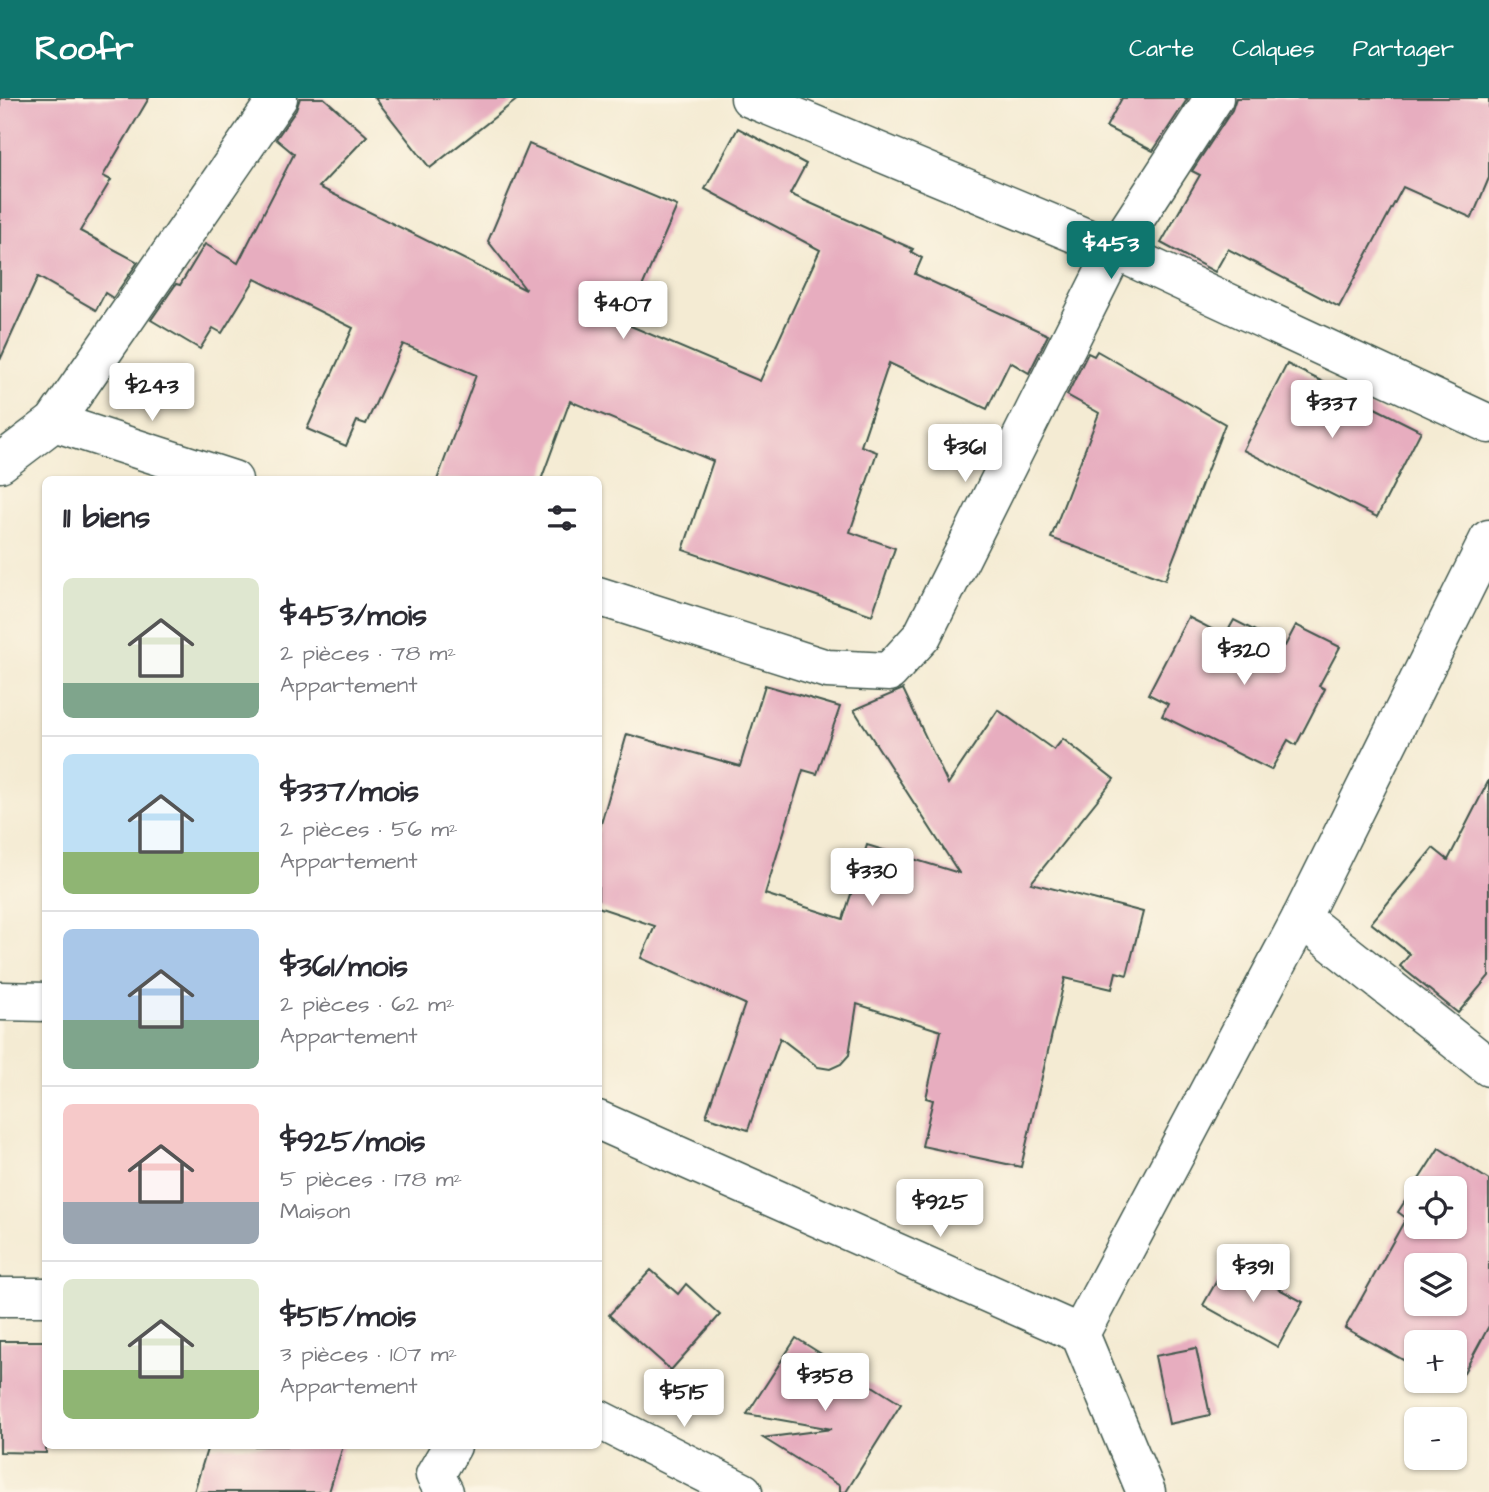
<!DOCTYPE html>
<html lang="fr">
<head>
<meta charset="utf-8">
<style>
	:root { --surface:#fff; --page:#f7f7f7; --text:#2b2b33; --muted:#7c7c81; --line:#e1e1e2; --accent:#0f766e }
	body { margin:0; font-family:"Architects Daughter",sans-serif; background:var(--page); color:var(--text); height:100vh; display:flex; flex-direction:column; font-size:26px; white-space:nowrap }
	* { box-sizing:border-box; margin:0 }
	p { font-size:23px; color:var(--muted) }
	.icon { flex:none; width:38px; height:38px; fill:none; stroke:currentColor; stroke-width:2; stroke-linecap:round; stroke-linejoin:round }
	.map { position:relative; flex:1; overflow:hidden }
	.panel { position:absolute; left:42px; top:378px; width:560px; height:973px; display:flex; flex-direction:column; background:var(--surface); border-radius:10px; box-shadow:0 2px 5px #0004 }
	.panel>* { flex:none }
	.tools { position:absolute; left:1404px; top:1078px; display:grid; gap:14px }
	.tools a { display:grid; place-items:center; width:63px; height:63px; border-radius:10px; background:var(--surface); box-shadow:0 2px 5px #0004; font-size:35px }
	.price { position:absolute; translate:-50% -60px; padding:0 16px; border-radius:7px; background:#fff; color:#222; font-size:23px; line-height:46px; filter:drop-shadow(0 2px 4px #0008) }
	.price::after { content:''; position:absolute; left:50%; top:42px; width:21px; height:16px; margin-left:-10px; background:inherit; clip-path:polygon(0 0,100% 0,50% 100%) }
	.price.current { background:var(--accent); color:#fff }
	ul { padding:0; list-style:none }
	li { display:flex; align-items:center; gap:21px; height:175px; padding:0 21px }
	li+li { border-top:2px solid var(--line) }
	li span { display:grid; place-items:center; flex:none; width:196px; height:140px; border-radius:10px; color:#555 }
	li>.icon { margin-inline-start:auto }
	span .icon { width:84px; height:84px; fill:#fffc; stroke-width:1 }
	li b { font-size:30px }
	h2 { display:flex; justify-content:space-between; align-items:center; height:84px; padding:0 21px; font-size:30px }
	header { display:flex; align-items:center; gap:42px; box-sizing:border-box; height:98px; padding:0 35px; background:var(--accent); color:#fff }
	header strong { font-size:33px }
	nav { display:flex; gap:38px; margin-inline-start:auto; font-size:24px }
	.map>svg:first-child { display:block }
	.building { fill:#e7adbf; fill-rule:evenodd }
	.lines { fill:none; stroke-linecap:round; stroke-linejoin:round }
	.minor-casing { stroke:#3f574c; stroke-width:41 }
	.minor { stroke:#fff; stroke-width:38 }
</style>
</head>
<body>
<header>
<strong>Roofr</strong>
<nav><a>Carte</a><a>Calques</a><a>Partager</a></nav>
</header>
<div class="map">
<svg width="1489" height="1394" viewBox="0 0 1489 1394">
	<rect width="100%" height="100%" fill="#fcf5e5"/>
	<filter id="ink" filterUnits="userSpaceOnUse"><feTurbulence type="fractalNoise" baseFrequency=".0143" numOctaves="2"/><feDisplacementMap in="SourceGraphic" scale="14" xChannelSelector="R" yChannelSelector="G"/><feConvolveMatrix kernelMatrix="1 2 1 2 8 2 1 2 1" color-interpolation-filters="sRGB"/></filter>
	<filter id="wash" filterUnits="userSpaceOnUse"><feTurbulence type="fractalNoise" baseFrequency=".00686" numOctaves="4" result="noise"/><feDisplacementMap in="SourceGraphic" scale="28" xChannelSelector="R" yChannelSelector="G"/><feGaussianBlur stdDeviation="1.57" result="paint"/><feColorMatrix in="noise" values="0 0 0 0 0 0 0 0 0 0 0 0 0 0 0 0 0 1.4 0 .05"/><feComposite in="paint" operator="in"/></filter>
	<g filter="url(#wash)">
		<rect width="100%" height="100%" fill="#f4ebd3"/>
		<g id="blocks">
			<!-- building -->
			<g class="building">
				<path d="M 0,0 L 149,0 L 103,78 L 111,82 L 80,133 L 138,164 L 113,200 L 105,195 L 96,212 L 38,179 L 0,262 Z"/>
				<path d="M 300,0 L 324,0 L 367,38 L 319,89 L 526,192 L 488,143 L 529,46 L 677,108 L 626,226 L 760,283 L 820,152 L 705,91 L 738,30 L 806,66 L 790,96 L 913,151 L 911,154 L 922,160 L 915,176 L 1048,237 L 1029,275 L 1010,264 L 987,311 L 889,265 L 861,348 L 877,354 L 850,434 L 895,450 L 872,517 L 683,452 L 713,363 L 570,303 L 541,382 L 437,382 L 476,277 L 403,246 L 366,326 L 357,323 L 346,348 L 307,331 L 353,230 L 255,181 L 222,235 L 213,230 L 200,251 L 151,222 L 176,186 L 180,187 L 205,146 L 238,165 L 294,56 L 276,41 L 296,12 Z"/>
				<path d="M 375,0 L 519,0 L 430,70 Z"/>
				<path d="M 1122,0 L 1188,0 L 1153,53 L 1106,29 Z"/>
				<path d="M 1236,0 L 1489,0 L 1489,80 L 1472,120 L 1403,89 L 1339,209 L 1228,151 L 1215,174 L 1161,145 L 1200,77 L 1192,73 L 1232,12 Z"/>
				<path d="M 1097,253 L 1225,326 L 1165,482 L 1051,440 L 1099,315 L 1067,297 L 1088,255 L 1094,258 Z"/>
				<path d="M 1287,266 L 1421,333 L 1377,419 L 1243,352 Z"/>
				<path d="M 1188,519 L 1225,538 L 1234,522 L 1285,548 L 1296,527 L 1340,549 L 1319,588 L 1325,591 L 1296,647 L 1288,642 L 1271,672 L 1162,618 L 1168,606 L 1148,596 Z"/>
				<path d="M 765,587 L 840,609 L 817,676 L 803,672 L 765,796 L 843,821 L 867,747 L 959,775 L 854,612 L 903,591 L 948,686 L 998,612 L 1054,652 L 1063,641 L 1114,681 L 1031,785 L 1143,814 L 1127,877 L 1116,874 L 1112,891 L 1065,880 L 1021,1069 L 922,1048 L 933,1002 L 926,1000 L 941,933 L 857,906 L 849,957 L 841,966 L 830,971 L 818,969 L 780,940 L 748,1032 L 706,1018 L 745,906 L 641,860 L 655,828 L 598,809 L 598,736 L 627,636 L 740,668 Z"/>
				<path d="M 1489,682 L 1489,878 L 1458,915 L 1400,868 L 1410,856 L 1371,825 L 1433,750 L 1448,762 Z"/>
				<path d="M 1439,1050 L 1489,1082 L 1489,1228 L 1455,1291 L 1440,1283 L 1454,1283 L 1454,1244 L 1416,1244 L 1416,1269 L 1345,1230 L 1406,1120 L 1398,1114 ZM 1416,1090 L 1454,1090 L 1454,1129 L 1416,1129 ZM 1416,1167 L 1454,1167 L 1454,1206 L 1416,1206 Z"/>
				<path d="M 1228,1163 L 1303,1204 L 1278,1249 L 1203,1207 Z"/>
				<path d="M 651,1172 L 678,1196 L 686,1186 L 720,1217 L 671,1272 L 609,1217 Z"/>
				<path d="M 796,1240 L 901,1306 L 846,1394 L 840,1394 L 840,1388 L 763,1340 L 832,1331 L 747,1316 Z"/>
				<path d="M 0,1243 L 46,1243 L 46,1355 L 0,1354 Z"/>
				<path d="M 1196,1250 L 1210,1317 L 1169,1326 L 1155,1258 Z"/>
				<path d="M 208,1348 L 343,1348 L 329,1394 L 194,1394 Z"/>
			</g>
		</g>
	</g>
	<g filter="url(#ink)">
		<use href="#blocks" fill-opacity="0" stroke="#3f574c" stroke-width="2"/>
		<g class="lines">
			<defs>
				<g id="minor">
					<path d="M 750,0 L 1115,152 L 1489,326"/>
					<path d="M 54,324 L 233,382"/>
					<path d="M 0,365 L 54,324 L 278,0"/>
					<path d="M 598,498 L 827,571 L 889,574 L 922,538 L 1115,152 L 1214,0"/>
					<path d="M 1301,820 L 1489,969"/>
					<path d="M 0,903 L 46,904"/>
					<path d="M 598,1022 L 1080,1236 L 1146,1394"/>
					<path d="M 0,1199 L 46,1199"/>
					<path d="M 1080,1236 L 1301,820 L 1489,441"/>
					<path d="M 598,1321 L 743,1394"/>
					<path d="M 444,1394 L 435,1377 L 452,1348"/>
				</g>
			</defs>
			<!-- minor casing -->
			<use href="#minor" class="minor-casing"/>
			<!-- minor -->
			<use href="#minor" class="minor"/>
		</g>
	</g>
</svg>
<div class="tools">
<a><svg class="icon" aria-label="locate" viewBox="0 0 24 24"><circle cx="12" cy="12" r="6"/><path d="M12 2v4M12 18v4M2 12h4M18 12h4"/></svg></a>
<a><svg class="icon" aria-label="layers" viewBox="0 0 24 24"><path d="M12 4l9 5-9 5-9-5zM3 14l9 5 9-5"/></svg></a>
<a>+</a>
<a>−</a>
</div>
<b class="price current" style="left:1111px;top:183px">$453</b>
<b class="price" style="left:623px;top:243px">$407</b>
<b class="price" style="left:152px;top:325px">$243</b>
<b class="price" style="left:1332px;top:342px">$337</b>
<b class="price" style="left:965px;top:386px">$361</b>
<b class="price" style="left:1244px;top:589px">$320</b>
<b class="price" style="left:872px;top:810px">$330</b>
<b class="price" style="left:940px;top:1141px">$925</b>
<b class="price" style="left:1253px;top:1206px">$391</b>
<b class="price" style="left:825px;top:1315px">$358</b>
<b class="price" style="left:684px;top:1331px">$515</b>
<section class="panel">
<h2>11 biens<svg class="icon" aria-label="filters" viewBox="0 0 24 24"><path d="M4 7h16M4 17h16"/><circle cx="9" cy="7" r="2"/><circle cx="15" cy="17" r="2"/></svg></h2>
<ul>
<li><span style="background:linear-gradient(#dfe7d0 75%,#7fa58c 0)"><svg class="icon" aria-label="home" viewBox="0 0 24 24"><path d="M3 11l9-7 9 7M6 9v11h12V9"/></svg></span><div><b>$453/mois</b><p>2 pièces · 78 m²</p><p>Appartement</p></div></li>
<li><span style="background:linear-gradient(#bfe0f5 70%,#8fb573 0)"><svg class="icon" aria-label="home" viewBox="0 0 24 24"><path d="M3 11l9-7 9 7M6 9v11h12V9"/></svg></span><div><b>$337/mois</b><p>2 pièces · 56 m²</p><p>Appartement</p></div></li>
<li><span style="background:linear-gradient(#a9c7e8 65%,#7fa58c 0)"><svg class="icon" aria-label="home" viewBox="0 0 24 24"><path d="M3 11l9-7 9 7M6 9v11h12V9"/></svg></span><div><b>$361/mois</b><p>2 pièces · 62 m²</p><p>Appartement</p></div></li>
<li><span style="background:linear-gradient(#f6c9c9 70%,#9aa5b1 0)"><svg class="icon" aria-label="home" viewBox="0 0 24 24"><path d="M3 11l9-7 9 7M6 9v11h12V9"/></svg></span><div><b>$925/mois</b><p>5 pièces · 178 m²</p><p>Maison</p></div></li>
<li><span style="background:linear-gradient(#dfe7d0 65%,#8fb573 0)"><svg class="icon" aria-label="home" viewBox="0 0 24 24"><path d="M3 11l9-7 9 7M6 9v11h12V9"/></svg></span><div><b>$515/mois</b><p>3 pièces · 107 m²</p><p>Appartement</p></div></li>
</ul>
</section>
</div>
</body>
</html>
